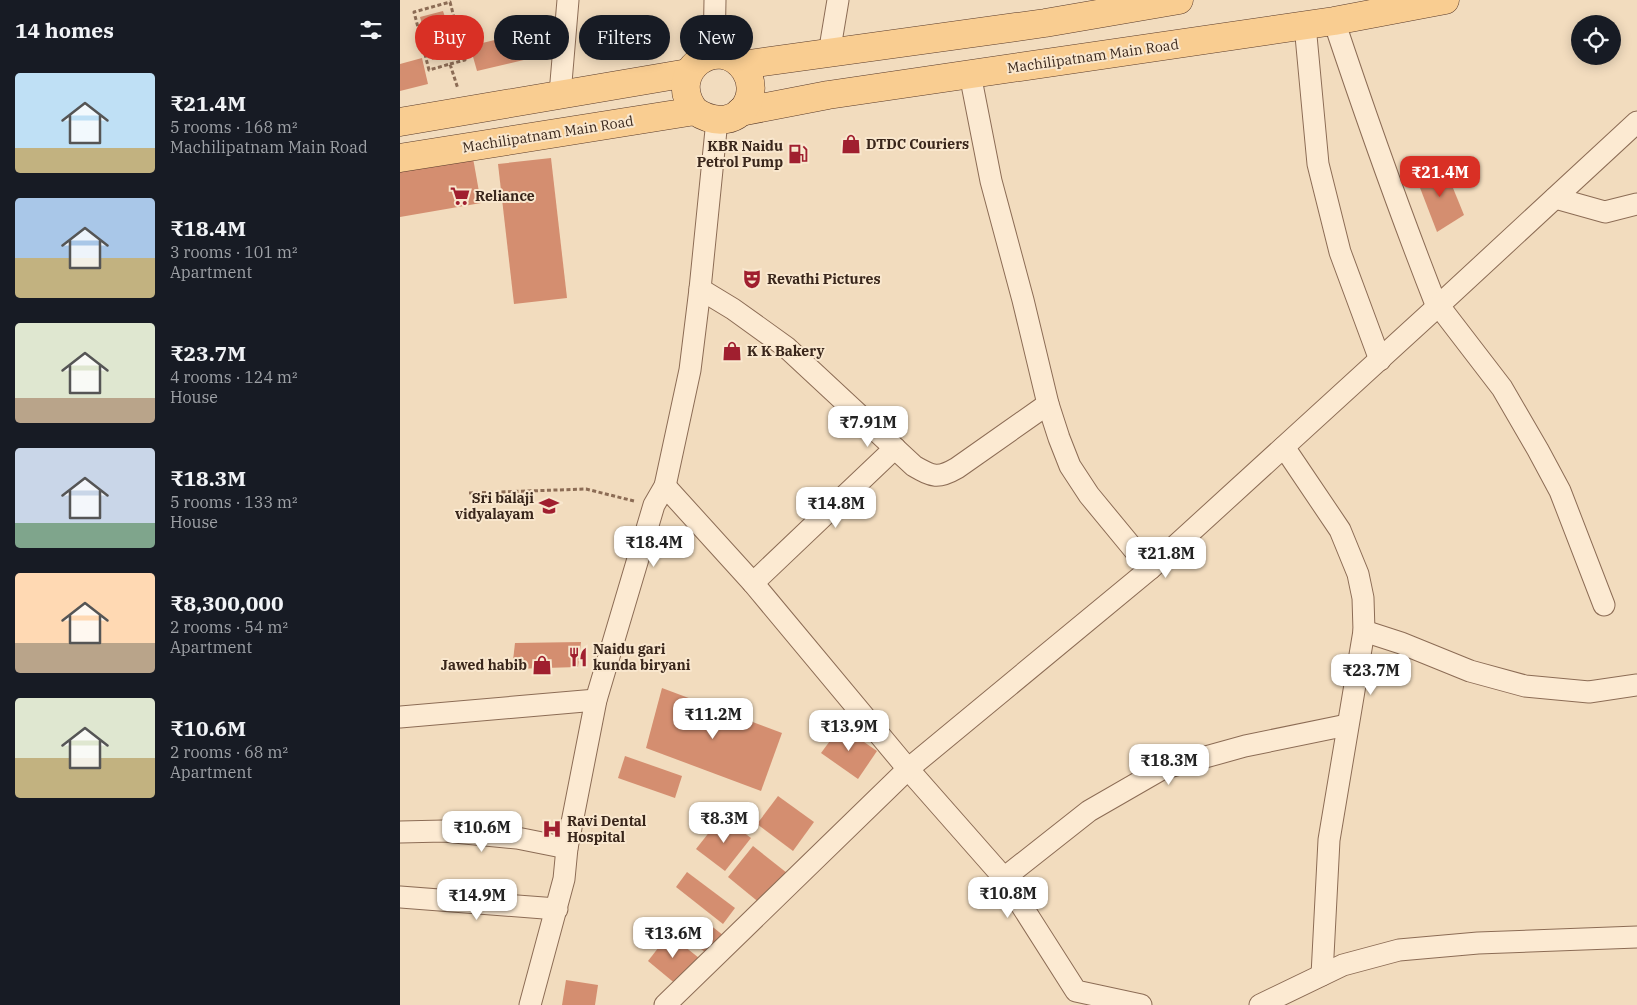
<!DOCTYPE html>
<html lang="en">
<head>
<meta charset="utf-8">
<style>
	:root { --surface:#171b24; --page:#242831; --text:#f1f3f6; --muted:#9ea1a6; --accent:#d93025 }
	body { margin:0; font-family:"IBM Plex Serif",serif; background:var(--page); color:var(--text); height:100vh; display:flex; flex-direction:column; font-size:19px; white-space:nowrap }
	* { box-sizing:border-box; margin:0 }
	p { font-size:16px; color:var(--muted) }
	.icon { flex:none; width:28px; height:28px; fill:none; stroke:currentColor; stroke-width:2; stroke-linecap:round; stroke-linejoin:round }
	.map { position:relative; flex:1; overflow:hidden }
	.sheet { display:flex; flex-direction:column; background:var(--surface); width:400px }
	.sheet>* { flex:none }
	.top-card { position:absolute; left:15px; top:15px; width:475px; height:45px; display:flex; gap:10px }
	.buttons { position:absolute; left:1171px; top:15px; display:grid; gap:10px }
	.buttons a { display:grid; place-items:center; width:50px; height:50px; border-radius:50%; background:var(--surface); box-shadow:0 2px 12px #0003; font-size:25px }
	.price { position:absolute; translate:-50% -42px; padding:0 11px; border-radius:10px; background:#fff; color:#222; font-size:16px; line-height:32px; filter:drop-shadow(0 1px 2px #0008) }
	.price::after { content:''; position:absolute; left:50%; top:30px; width:15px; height:11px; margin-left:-8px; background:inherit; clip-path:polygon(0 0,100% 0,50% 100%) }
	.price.active { background:var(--accent); color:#fff }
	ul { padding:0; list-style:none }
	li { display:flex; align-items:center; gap:15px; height:125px; padding:0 15px }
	li span { display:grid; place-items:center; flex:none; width:140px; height:100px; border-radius:5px; color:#555 }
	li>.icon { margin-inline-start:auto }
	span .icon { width:60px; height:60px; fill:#fffc; stroke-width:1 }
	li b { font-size:21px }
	h2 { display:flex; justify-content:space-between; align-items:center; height:60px; padding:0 15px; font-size:21px }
	.tag { padding:0 18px; border-radius:22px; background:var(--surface); box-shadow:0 2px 12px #0003; font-size:18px; line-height:45px }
	.tag.active { background:var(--accent); color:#fff }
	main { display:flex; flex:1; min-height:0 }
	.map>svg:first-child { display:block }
	.building { fill:#d48e70 }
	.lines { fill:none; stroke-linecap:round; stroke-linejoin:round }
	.minor-casing { stroke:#8c6c55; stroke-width:23 }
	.major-casing { stroke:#593a2a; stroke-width:29 }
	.path { stroke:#8c6c55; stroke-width:3; stroke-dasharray:4 2.5; stroke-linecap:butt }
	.minor { stroke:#fcead2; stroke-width:21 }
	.major { stroke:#f9cd91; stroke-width:28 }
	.labels { text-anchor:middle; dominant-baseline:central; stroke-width:4; stroke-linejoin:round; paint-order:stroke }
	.street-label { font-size:14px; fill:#39261b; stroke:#f9e7ce }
	.poi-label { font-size:14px; font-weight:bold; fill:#39261b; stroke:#f9e7ce; text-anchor:start }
</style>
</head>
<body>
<main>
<section class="sheet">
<h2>14 homes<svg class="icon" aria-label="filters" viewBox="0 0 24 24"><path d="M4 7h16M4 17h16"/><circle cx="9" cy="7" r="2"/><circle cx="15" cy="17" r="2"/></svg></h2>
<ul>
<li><span style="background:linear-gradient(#bfe0f5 75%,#c2b280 0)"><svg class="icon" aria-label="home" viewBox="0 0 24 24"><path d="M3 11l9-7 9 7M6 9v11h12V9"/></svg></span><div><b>₹21.4M</b><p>5 rooms · 168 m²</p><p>Machilipatnam Main Road</p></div></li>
<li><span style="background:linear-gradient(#a9c7e8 60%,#c2b280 0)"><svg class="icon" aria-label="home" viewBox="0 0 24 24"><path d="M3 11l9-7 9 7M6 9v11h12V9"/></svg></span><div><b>₹18.4M</b><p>3 rooms · 101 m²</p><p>Apartment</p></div></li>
<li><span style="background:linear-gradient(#dfe7d0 75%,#b9a48a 0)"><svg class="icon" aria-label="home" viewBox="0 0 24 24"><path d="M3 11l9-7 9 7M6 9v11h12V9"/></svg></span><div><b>₹23.7M</b><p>4 rooms · 124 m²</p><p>House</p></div></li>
<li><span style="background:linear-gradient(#c9d6e8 75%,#7fa58c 0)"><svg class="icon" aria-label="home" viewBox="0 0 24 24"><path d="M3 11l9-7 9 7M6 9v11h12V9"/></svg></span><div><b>₹18.3M</b><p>5 rooms · 133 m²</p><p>House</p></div></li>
<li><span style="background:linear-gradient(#ffd9b3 70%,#b9a48a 0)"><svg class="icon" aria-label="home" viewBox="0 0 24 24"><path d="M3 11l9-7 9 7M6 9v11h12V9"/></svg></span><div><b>₹8,300,000</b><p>2 rooms · 54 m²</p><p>Apartment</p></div></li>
<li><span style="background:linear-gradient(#dfe7d0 60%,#c2b280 0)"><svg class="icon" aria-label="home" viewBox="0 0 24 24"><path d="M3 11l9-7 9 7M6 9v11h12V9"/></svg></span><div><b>₹10.6M</b><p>2 rooms · 68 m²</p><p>Apartment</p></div></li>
</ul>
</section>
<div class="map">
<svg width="1237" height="1005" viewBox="0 0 1237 1005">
	<rect width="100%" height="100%" fill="#f2dcbe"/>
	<!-- building -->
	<g class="building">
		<path d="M 43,11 L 57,53 L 32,60 L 20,17 Z"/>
		<path d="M 147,27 L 153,53 L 77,71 L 70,46 Z"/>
		<path d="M 22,58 L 28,84 L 0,91 L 0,64 Z"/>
		<path d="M 73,158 L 81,203 L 0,217 L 0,170 Z"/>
		<path d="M 151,158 L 167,298 L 114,304 L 98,164 Z"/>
		<path d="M 1044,166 L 1064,215 L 1037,232 L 1017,180 Z"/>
		<path d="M 181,642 L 178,667 L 112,669 L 115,643 Z"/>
		<path d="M 262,688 L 382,733 L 361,791 L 246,748 Z"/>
		<path d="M 441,726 L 477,751 L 458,779 L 421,753 Z"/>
		<path d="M 225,756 L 282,776 L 275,798 L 218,778 Z"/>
		<path d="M 378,796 L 414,822 L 393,851 L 357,824 Z"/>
		<path d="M 322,816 L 351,838 L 325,871 L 296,849 Z"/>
		<path d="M 353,846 L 387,873 L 361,904 L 328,877 Z"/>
		<path d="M 287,872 L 335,908 L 323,924 L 276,887 Z"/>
		<path d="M 304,920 L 324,936 L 309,955 L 289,940 Z"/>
		<path d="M 269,934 L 299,958 L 277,985 L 248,961 Z"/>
		<path d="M 166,980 L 198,985 L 195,1005 L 162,1005 Z"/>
	</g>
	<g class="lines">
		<defs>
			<g id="minor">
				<path d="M 934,21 C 966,117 1000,213 1037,307"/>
				<path d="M 905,25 L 918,164 L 940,252 L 980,360"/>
				<path d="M 314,54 L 315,0"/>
				<path d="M 429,54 L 438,0"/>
				<path d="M 570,74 L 591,181 L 623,300 L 648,404 L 659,438 L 670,466 L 689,495 L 750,569"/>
				<path d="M 160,94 L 168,0"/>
				<path d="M 1155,198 L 1205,212 L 1237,204"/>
				<path d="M 300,289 L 333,309 L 386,347 L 514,466 C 533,477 538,479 557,468 L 648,404"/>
				<path d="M 1039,306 L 1102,388 L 1138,450 L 1160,491 L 1204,605"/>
				<path d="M 884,447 L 940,530 L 958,574 L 963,598 L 964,631 L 929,840 L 922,975"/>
				<path d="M 265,486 L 353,583 L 508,769 L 604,878 L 676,991 L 741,1005"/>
				<path d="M 353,583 L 495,448"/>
				<path d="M 964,631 L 1001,643 L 1070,671 L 1125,686 L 1189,692 L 1237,685"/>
				<path d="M 0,717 L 196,700"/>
				<path d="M 0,832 L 44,831 L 117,838 L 167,848"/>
				<path d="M 604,878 L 689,811 L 762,769 L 845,746 L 947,725"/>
				<path d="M 0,897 L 157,909"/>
				<path d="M 130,1005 L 164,879 L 167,848 L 196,700 L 254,505 L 265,486 L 290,370 L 300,289 L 317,120"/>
				<path d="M 265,1005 L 508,769 L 750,569 L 1037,307 L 1237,122"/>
				<path d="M 860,1005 L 943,965 L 999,950 L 1078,943 L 1237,937"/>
			</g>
			<g id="major">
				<path d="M 342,65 L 645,23 L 779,0"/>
				<path d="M 340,112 L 428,95 L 934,21 L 1045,0"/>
				<path d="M 0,122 L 288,73"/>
				<path d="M 0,158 L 295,111 C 314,124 340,124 349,99 C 352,89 351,79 345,70 C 319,32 264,72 295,111"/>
			</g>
		</defs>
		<!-- minor casing -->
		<use href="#minor" class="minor-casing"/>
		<!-- major casing -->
		<use href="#major" class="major-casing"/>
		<!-- path -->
		<g class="path">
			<path d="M 50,64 L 65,60 L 50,2 L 14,12 L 29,70 L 50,64 L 58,89"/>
			<path d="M 69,493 L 186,489 L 234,501"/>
		</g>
		<!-- minor -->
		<use href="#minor" class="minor"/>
		<!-- major -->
		<use href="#major" class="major"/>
	</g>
	<!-- icons -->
	<defs>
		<symbol id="shop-bare" viewBox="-9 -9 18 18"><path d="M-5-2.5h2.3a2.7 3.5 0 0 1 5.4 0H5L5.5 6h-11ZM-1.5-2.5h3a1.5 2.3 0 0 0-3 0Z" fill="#a01f2f" stroke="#f9e7ce" stroke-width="2.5" paint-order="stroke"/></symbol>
		<symbol id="fuel-bare" viewBox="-9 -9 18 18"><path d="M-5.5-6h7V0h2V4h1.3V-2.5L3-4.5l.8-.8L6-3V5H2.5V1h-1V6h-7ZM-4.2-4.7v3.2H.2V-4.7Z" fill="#a01f2f" stroke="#f9e7ce" stroke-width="2.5" paint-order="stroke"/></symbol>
		<symbol id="supermarket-bare" viewBox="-9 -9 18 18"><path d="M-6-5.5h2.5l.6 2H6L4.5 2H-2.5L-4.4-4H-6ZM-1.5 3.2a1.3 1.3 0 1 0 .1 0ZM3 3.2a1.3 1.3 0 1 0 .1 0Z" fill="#a01f2f" stroke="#f9e7ce" stroke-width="2.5" paint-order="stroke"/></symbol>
		<symbol id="theatre-bare" viewBox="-9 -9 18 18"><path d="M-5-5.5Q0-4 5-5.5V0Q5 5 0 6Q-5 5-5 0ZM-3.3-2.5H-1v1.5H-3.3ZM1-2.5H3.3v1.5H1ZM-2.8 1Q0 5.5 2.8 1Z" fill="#a01f2f" stroke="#f9e7ce" stroke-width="2.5" paint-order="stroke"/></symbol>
		<symbol id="school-bare" viewBox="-9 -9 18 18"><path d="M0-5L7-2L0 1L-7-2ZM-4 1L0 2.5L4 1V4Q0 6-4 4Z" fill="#a01f2f" stroke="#f9e7ce" stroke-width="2.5" paint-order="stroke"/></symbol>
		<symbol id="restaurant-bare" viewBox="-9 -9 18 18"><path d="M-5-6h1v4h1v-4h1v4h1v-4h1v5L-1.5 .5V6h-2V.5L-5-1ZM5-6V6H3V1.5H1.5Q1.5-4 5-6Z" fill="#a01f2f" stroke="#f9e7ce" stroke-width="2.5" paint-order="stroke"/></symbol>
		<symbol id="hospital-bare" viewBox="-9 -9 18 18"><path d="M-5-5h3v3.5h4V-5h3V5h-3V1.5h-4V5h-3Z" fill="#a01f2f" stroke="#f9e7ce" stroke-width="2.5" paint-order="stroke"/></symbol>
	</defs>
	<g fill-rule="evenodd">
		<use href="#shop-bare" x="437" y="130" width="28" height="28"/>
		<use href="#fuel-bare" x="384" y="140" width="28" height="28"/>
		<use href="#supermarket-bare" x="46" y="182" width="28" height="28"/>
		<use href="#theatre-bare" x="338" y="265" width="28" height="28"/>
		<use href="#shop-bare" x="318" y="337" width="28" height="28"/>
		<use href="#school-bare" x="135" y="492" width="28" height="28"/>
		<use href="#restaurant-bare" x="164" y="643" width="28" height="28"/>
		<use href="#shop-bare" x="128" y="651" width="28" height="28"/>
		<use href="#hospital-bare" x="138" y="815" width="28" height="28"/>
	</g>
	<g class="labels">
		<!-- street labels -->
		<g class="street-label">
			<text transform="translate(693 56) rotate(-8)">Machilipatnam Main Road</text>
			<text transform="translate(148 134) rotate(-9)">Machilipatnam Main Road</text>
		</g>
		<!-- poi labels -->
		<g class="poi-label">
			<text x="466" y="144">DTDC Couriers</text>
			<text x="383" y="146" text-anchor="end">KBR Naidu<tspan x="383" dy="16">Petrol Pump</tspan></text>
			<text x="75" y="196">Reliance</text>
			<text x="367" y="279">Revathi Pictures</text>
			<text x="347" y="351">K K Bakery</text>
			<text x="134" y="498" text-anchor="end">Sri balaji<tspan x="134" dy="16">vidyalayam</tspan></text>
			<text x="193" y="649">Naidu gari<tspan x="193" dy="16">kunda biryani</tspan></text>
			<text x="127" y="665" text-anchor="end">Jawed habib</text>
			<text x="167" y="821">Ravi Dental<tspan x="167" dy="16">Hospital</tspan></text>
		</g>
	</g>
</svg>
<div class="buttons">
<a><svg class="icon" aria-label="locate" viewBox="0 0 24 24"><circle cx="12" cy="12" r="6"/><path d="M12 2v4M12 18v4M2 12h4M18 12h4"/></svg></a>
</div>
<b class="price active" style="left:1040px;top:198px">₹21.4M</b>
<b class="price" style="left:468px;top:448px">₹7.91M</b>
<b class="price" style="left:436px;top:529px">₹14.8M</b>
<b class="price" style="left:254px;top:568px">₹18.4M</b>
<b class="price" style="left:766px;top:579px">₹21.8M</b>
<b class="price" style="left:971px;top:696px">₹23.7M</b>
<b class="price" style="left:313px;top:740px">₹11.2M</b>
<b class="price" style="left:449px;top:752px">₹13.9M</b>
<b class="price" style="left:769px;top:786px">₹18.3M</b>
<b class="price" style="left:324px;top:844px">₹8.3M</b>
<b class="price" style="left:82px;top:853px">₹10.6M</b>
<b class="price" style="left:608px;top:919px">₹10.8M</b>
<b class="price" style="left:77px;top:921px">₹14.9M</b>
<b class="price" style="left:273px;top:959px">₹13.6M</b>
<div class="top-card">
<a class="tag active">Buy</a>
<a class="tag">Rent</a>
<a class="tag">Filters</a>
<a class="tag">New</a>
</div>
</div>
</main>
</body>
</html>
